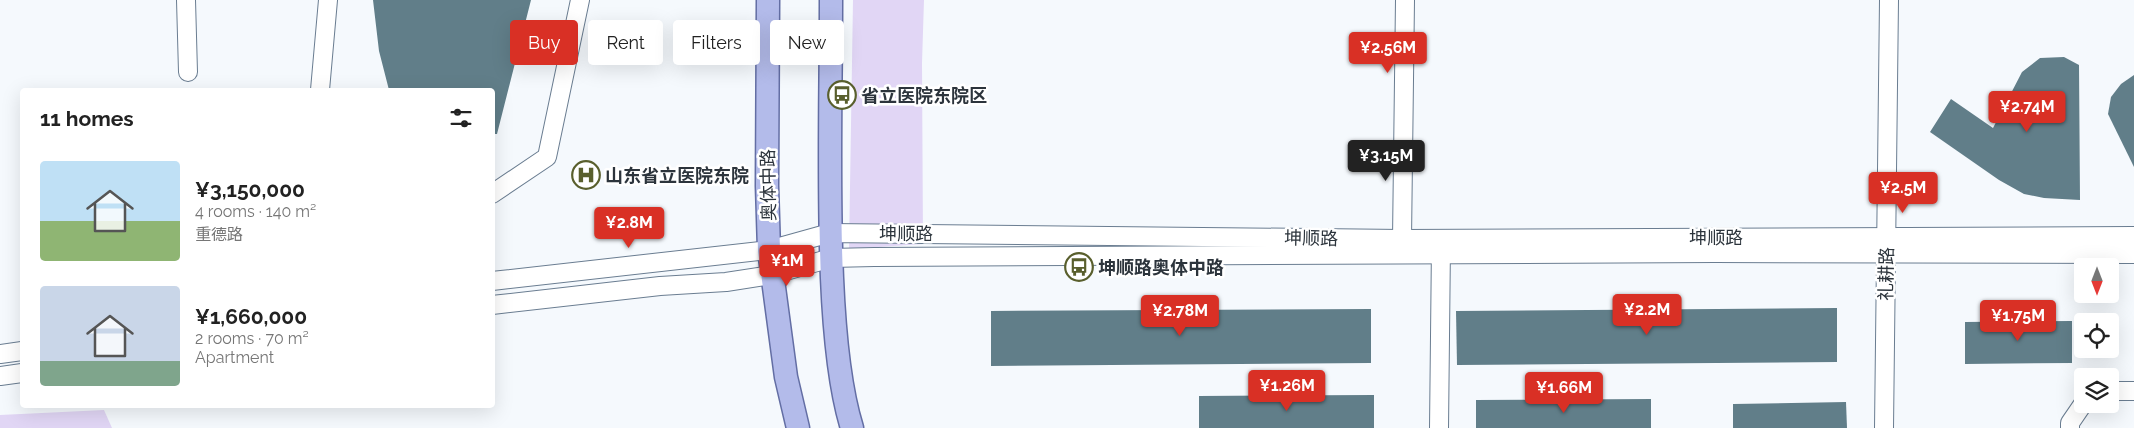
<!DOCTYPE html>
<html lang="en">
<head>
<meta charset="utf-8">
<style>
	:root { --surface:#fff; --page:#f2f2f2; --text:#222; --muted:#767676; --accent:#d93025 }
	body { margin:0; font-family:Raleway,"Noto Sans SC",sans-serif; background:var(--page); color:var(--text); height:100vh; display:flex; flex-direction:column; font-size:19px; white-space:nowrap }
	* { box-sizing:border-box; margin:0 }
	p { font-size:16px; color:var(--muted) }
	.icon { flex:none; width:28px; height:28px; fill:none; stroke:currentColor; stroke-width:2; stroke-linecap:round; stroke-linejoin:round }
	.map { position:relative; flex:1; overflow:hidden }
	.details { position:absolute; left:20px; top:88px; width:475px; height:320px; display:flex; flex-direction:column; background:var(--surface); border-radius:5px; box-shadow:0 5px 20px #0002 }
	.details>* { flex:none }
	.guide { position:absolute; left:510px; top:20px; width:475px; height:45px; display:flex; gap:10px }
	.needle { width:32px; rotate:180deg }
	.controls { position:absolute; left:2074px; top:258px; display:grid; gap:10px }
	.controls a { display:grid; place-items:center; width:45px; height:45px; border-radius:5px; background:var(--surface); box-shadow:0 5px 20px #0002; font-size:25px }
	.price { position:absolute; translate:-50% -42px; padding:0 11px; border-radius:5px; background:var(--accent); color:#fff; font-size:16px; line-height:32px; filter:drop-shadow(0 1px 2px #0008) }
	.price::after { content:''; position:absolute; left:50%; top:30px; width:15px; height:11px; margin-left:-8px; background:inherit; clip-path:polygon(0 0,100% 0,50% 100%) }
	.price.active { background:#222; color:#fff }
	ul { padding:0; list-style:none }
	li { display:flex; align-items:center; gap:15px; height:125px; padding:0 20px }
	li span { display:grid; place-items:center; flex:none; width:140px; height:100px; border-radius:5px; color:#555 }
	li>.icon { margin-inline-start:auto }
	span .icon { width:60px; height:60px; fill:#fffc; stroke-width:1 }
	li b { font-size:21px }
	h2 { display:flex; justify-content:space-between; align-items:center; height:60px; padding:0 20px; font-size:21px }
	.pill { padding:0 18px; border-radius:5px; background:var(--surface); box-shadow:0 5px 20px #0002; font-size:18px; line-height:45px }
	.pill.active { background:var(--accent); color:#fff }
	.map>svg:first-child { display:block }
	.green { fill:#e1d6f5 }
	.building { fill:#617e89 }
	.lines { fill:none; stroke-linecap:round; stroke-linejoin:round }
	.minor-casing { stroke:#6a7d91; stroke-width:20 }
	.major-casing { stroke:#636ea4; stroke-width:25 }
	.minor { stroke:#fff; stroke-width:18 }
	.major { stroke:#b3bbea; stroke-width:22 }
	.labels { text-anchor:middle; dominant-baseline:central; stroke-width:5; stroke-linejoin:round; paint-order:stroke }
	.poi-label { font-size:18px; font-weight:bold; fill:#2c343c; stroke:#fff; text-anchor:start }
	.street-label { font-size:18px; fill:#2c343c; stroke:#fff }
</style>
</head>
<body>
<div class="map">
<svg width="2134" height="428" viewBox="0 0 2134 428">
	<rect width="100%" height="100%" fill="#f5f9fd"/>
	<!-- green -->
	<g class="green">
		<path d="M 853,0 L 924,0 L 922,63 L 923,244 L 849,249 Z"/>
		<path d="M 104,410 L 112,428 L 0,428 L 0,415 Z"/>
	</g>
	<!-- building -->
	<g class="building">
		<path d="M 373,0 L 531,0 L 497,134 L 492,134 L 492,90 L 389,90 L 379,51 Z"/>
		<path d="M 2064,57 L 2079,65 L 2080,200 L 2044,198 L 2024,194 L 1999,180 L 1930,132 L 1951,99 L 1993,128 L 2022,72 L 2040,58 Z"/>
		<path d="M 2134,75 L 2134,167 L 2108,114 L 2111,97 L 2121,84 Z"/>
		<path d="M 1837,308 L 1837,362 L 1457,365 L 1456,311 Z"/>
		<path d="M 1371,309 L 1371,363 L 991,366 L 991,311 Z"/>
		<path d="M 2072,321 L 2072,363 L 1965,364 L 1965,322 Z"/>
		<path d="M 1374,395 L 1374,428 L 1199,428 L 1199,396 Z"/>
		<path d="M 1651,399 L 1651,428 L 1476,428 L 1476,400 Z"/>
		<path d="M 1846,402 L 1847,428 L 1733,428 L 1733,404 Z"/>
	</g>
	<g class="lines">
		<defs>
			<g id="minor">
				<path d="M 186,0 L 188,72"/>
				<path d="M 320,90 L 328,0"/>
				<path d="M 492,194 L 547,157 L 580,0"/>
				<path d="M 1402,239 L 1405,0"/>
				<path d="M 492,281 L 769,250 L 830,233 L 1402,239 L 2134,236"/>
				<path d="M 492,305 L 660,286 L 726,282 L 772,275 L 831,258 L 874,257 L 1715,253 L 2134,254"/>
				<path d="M 0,354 L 22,351"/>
				<path d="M 0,376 L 22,373"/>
				<path d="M 2110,391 L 2134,391"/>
				<path d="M 1439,428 L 1441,244"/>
				<path d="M 1884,428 L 1889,0"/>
				<path d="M 2070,428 L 2070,423 L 2083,404"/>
			</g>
			<g id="major">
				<path d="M 768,0 L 767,186 L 769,250 L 786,377 L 798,428"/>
				<path d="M 831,0 C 831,92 828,185 832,278 C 834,325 838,383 852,428"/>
			</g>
		</defs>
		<!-- minor casing -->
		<use href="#minor" class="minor-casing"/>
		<!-- major casing -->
		<use href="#major" class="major-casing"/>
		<!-- minor -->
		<use href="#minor" class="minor"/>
		<!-- major -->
		<use href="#major" class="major"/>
	</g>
	<!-- icons -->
	<defs>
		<symbol id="bus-ring" viewBox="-11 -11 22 22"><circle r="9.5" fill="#fff" stroke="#595f2d" stroke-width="1.5"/><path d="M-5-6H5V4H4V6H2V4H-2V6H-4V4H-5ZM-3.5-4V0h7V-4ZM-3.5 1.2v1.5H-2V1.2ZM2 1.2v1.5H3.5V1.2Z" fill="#595f2d"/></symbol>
		<symbol id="hospital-ring" viewBox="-11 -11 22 22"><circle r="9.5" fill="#fff" stroke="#595f2d" stroke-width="1.5"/><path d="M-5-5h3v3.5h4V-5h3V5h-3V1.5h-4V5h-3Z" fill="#595f2d"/></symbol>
	</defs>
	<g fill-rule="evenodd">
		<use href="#bus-ring" x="826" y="79" width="32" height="32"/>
		<use href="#hospital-ring" x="570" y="159" width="32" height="32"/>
		<use href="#bus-ring" x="1063" y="251" width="32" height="32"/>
	</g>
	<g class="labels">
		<!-- poi labels -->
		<g class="poi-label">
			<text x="861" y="95">省立医院东院区</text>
			<text x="605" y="175">山东省立医院东院</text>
			<text x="1098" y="267">坤顺路奥体中路</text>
		</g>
		<!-- street labels -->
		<g class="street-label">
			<text transform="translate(768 185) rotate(-91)">奥体中路</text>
			<text x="906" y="233">坤顺路</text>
			<text x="1716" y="237">坤顺路</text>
			<text transform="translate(1311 238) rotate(1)">坤顺路</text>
			<text transform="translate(1886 274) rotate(-89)">礼耕路</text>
		</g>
	</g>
</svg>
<div class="controls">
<a><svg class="needle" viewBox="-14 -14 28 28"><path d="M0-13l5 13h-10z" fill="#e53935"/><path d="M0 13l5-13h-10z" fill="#767676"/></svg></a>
<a><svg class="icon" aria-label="locate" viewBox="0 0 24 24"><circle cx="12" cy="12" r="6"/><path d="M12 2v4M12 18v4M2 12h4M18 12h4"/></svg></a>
<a><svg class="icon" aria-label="layers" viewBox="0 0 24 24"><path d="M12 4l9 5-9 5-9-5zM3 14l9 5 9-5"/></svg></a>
</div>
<b class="price" style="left:1388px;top:74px">¥2.56M</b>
<b class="price" style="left:2027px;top:133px">¥2.74M</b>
<b class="price active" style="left:1386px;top:182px">¥3.15M</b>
<b class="price" style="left:1903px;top:214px">¥2.5M</b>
<b class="price" style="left:629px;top:249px">¥2.8M</b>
<b class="price" style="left:787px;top:287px">¥1M</b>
<b class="price" style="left:1647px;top:336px">¥2.2M</b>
<b class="price" style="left:1180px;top:337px">¥2.78M</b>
<b class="price" style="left:2018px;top:342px">¥1.75M</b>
<b class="price" style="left:1287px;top:412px">¥1.26M</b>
<b class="price" style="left:1564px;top:414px">¥1.66M</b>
<div class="guide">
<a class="pill active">Buy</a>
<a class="pill">Rent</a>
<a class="pill">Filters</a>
<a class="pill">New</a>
</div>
<section class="details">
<h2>11 homes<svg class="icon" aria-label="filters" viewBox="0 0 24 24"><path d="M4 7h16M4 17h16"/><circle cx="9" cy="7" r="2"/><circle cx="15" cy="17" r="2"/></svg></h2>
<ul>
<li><span style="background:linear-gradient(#bfe0f5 60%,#8fb573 0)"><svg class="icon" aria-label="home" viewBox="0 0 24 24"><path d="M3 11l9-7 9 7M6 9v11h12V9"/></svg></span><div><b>¥3,150,000</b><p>4 rooms · 140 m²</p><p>重德路</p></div></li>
<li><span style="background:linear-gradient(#c9d6e8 75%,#7fa58c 0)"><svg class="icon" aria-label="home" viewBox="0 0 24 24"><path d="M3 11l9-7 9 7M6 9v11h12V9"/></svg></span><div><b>¥1,660,000</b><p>2 rooms · 70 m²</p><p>Apartment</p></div></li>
</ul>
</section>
</div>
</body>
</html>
